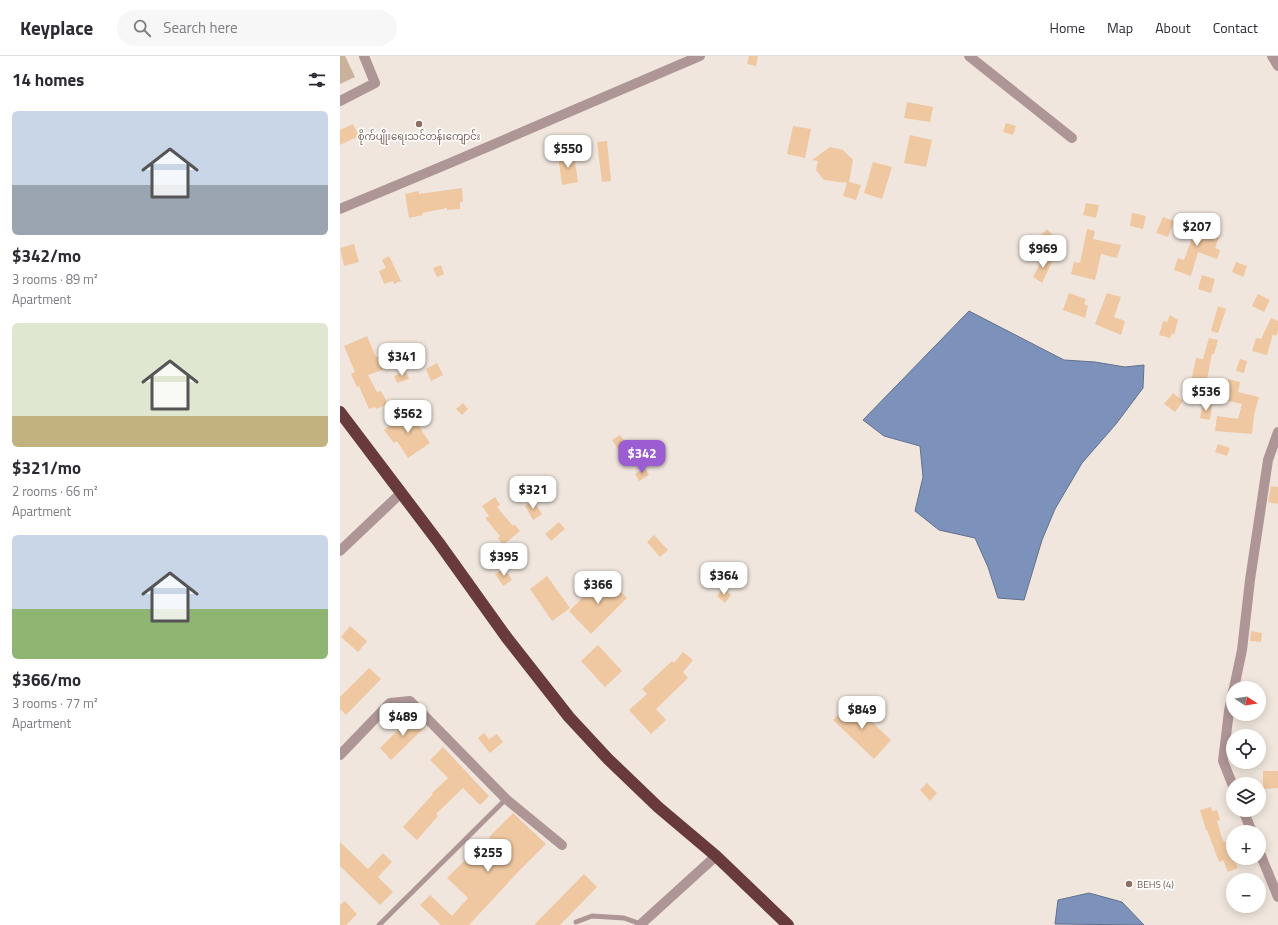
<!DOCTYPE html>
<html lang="en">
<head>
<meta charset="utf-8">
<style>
	:root { --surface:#fff; --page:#f7f7f7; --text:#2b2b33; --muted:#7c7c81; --line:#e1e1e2; --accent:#9c5cd2 }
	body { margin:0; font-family:"Titillium Web","Noto Sans Myanmar",sans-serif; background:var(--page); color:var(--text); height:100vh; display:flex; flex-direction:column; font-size:15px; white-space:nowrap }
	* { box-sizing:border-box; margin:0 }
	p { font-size:13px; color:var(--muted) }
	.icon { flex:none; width:22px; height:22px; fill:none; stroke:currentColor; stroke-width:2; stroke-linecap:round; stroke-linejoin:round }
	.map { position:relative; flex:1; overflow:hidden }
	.drawer { display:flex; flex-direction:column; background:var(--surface); width:340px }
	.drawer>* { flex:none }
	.needle { width:26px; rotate:102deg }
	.buttons { position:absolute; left:886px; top:625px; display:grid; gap:8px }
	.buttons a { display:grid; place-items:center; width:40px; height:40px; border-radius:50%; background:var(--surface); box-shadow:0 2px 10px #0003; font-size:20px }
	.price { position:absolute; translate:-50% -34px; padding:0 9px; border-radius:8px; background:#fff; color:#222; font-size:13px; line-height:26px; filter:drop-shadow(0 1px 2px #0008) }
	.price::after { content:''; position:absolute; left:50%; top:24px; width:12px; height:9px; margin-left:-6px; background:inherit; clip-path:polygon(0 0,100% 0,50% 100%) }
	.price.current { background:var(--accent); color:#fff }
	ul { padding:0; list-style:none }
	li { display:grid; align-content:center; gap:8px; height:212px; padding:0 12px }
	li span { display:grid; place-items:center; height:124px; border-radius:6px; color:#555 }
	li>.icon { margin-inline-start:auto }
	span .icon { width:72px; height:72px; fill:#fffc; stroke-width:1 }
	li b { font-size:17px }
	h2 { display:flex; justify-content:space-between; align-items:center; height:48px; padding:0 12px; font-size:17px }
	header { display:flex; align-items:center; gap:24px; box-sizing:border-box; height:56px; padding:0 20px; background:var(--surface); border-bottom:1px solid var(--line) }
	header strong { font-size:19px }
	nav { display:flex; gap:22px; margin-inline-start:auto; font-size:14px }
	.search { width:280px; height:36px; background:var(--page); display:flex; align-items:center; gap:10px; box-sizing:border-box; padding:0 14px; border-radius:22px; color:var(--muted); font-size:15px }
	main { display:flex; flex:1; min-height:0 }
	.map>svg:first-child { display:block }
	.green { fill:#cab19a }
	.water { fill:#7c92bb; stroke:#62718c }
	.building { fill:#efc8a1 }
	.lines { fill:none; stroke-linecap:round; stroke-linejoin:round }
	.lane { stroke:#af9696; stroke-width:5 }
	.street { stroke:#af9696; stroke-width:10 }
	.highway { stroke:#693a3c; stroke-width:12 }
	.education-dot { fill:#8d6e63; stroke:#fff; stroke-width:1.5 }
	.labels { text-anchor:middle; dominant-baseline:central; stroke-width:3.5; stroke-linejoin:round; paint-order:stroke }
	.education-label { font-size:10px; fill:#785e54; stroke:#fff }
</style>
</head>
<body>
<header>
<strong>Keyplace</strong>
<div class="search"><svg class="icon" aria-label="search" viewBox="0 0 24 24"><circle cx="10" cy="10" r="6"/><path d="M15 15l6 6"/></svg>Search here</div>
<nav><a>Home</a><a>Map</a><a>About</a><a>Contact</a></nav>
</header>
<main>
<section class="drawer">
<h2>14 homes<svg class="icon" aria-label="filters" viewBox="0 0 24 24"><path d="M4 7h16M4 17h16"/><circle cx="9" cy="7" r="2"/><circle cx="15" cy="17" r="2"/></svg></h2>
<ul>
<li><span style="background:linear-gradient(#c9d6e8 60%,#9aa5b1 0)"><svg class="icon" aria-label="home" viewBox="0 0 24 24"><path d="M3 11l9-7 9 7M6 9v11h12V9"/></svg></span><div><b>$342/mo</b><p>3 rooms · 89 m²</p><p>Apartment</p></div></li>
<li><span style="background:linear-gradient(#dfe7d0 75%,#c2b280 0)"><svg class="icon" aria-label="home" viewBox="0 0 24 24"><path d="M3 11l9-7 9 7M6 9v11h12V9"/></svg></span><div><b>$321/mo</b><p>2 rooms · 66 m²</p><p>Apartment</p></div></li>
<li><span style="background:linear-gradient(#c9d6e8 60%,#8fb573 0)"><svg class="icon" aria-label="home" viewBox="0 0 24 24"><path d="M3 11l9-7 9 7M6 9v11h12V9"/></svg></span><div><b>$366/mo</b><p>3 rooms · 77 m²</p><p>Apartment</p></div></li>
</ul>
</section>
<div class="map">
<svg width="938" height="869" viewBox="0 0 938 869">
	<rect width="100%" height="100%" fill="#f0e6dd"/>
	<!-- green -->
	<path class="green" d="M 0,0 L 5,0 L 15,21 L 0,28 Z"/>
	<!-- water -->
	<g class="water">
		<path d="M 629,255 L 724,304 L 755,306 L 785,311 L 804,309 L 803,332 L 776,368 L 742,407 L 715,453 L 702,484 L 684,544 L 658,542 L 648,511 L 635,482 L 599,474 L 575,455 L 583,421 L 580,390 L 544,380 L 523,364 Z"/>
		<path d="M 749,837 L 782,846 L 804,869 L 715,868 L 718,844 Z"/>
	</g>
	<!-- building -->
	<g class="building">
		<path d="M 409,0 L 418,0 L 416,10 L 407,8 Z"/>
		<path d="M 567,46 L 593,51 L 590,66 L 564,62 Z"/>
		<path d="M 666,67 L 676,70 L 673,79 L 663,76 Z"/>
		<path d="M 13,68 L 19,80 L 0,89 L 0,74 Z"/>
		<path d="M 453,70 L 471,73 L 465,102 L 447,98 Z"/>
		<path d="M 570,79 L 592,84 L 586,111 L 564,107 Z"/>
		<path d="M 267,85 L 271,125 L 262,126 L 257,86 Z"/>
		<path d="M 490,91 L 503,94 L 513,104 L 509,126 L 521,129 L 516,144 L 503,140 L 507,127 L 484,124 L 476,114 L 478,105 L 472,104 Z"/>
		<path d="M 234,98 L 238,126 L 222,129 L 218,100 Z"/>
		<path d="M 533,106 L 552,111 L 542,143 L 524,137 Z"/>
		<path d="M 122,132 L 123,146 L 120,146 L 120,153 L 107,154 L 107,152 L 82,157 L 83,159 L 69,162 L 65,138 L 79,135 L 79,138 Z"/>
		<path d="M 746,147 L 759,149 L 756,162 L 743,159 Z"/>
		<path d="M 792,157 L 806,160 L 803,173 L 790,170 Z"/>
		<path d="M 823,161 L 834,165 L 828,181 L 816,177 Z"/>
		<path d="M 848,162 L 864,167 L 861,174 L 879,181 L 875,192 L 880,194 L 877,203 L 858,196 L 851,220 L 834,214 L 838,202 L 844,204 L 855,174 L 845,171 Z"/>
		<path d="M 707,173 L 713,179 L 705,186 L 699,181 Z"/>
		<path d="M 747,173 L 755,175 L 753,183 L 781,189 L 777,202 L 761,198 L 755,224 L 731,218 L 734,206 L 740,207 Z"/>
		<path d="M 14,188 L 19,206 L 4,210 L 0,192 Z"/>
		<path d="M 49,200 L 61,225 L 54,228 L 53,225 L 44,228 L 39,215 L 46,212 L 42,204 Z"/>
		<path d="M 704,200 L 713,204 L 702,227 L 693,221 Z"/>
		<path d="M 896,206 L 907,210 L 903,221 L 892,216 Z"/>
		<path d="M 101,209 L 104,218 L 97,221 L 93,212 Z"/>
		<path d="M 862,219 L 875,223 L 871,237 L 858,233 Z"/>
		<path d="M 729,237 L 746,243 L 744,248 L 748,250 L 745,262 L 723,254 Z"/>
		<path d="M 767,237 L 781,241 L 774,261 L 785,265 L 781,279 L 755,268 Z"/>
		<path d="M 918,238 L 930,244 L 924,256 L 912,250 Z"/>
		<path d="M 878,250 L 886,253 L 878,277 L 871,275 Z"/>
		<path d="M 830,259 L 838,264 L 834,279 L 832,277 L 830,282 L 819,279 L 823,265 L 827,266 Z"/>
		<path d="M 931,262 L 938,265 L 938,275 L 936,280 L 933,278 L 927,299 L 912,295 L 916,282 L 921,283 Z"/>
		<path d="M 27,280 L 36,301 L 41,300 L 45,313 L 28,319 L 37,336 L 41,335 L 48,348 L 36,353 L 35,351 L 29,353 L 19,330 L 17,331 L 11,318 L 15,316 L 4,290 Z"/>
		<path d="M 869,282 L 878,284 L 874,298 L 872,298 L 866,328 L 860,326 L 851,346 L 847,345 L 856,302 L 863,303 Z"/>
		<path d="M 900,303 L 907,305 L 904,317 L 896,315 Z"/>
		<path d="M 97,307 L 103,319 L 91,325 L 86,313 Z"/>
		<path d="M 66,315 L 69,323 L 57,327 L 54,320 Z"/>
		<path d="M 888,323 L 900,326 L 898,336 L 919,341 L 914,359 L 912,378 L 875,375 L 877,360 L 898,363 L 902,348 L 883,344 Z"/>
		<path d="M 833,337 L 843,345 L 835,356 L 824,348 Z"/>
		<path d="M 123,347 L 128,353 L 122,359 L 116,353 Z"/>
		<path d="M 863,348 L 872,349 L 870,364 L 860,362 Z"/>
		<path d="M 71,353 L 81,366 L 78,369 L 90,387 L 68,402 L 57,385 L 54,387 L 44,374 Z"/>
		<path d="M 280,379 L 293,397 L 285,403 L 272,384 Z"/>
		<path d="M 878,388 L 890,392 L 887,400 L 875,396 Z"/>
		<path d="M 305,412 L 309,419 L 299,425 L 295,418 Z"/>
		<path d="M 931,430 L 938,431 L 938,448 L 928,446 Z"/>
		<path d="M 155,441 L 160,449 L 157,451 L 173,470 L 174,468 L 180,475 L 163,489 L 158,482 L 160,480 L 145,462 L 149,460 L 142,450 Z"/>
		<path d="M 193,444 L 202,458 L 193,464 L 185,450 Z"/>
		<path d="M 219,466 L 225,473 L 211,485 L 205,478 Z"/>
		<path d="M 314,479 L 328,494 L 320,501 L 307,486 Z"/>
		<path d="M 164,512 L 172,524 L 163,530 L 155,518 Z"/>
		<path d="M 207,520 L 230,552 L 212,565 L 190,533 Z"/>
		<path d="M 265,520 L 287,542 L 251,578 L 229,555 Z"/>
		<path d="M 383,532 L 391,539 L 385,547 L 377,540 Z"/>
		<path d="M 10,570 L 27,585 L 18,596 L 1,581 Z"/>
		<path d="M 911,575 L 922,577 L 921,586 L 910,585 Z"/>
		<path d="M 258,589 L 282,615 L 265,631 L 241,605 Z"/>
		<path d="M 343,596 L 353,604 L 343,616 L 348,622 L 316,653 L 326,664 L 311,678 L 289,654 L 307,638 L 302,633 L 332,605 L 334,607 Z"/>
		<path d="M 29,612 L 41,623 L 6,659 L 0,653 L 0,641 Z"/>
		<path d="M 512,647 L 551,684 L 534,703 L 493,664 L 506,650 L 507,651 Z"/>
		<path d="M 74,658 L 86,670 L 51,704 L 40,692 Z"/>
		<path d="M 144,677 L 149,683 L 157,678 L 163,686 L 150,697 L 138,682 Z"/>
		<path d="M 103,691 L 149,740 L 140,749 L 123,732 L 96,758 L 98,760 L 77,784 L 63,771 L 93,738 L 92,737 L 108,722 L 90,704 Z"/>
		<path d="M 923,715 L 938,715 L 938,732 L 923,733 Z"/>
		<path d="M 587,727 L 597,737 L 590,745 L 580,734 Z"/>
		<path d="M 871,751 L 872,755 L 877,754 L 880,764 L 877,765 L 882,782 L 884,786 L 889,785 L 893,795 L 891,796 L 898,812 L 888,816 L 883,804 L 879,806 L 867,774 L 866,774 L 860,754 Z"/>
		<path d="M 173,757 L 206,788 L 178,816 L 129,869 L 101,869 L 80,849 L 90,839 L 112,860 L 128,842 L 107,822 L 133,796 L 147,808 L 161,794 L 149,781 Z"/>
		<path d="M 0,786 L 28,813 L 43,797 L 52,806 L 38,821 L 53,836 L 40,849 L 0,810 Z"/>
		<path d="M 244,818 L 257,831 L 220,869 L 194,869 Z"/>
		<path d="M 5,845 L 17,858 L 6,869 L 0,869 L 0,849 Z"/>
	</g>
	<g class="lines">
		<!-- lane -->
		<g class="lane">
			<path d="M 236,866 L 252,860 L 284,862 L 301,868"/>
			<path d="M 39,869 L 166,743"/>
		</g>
		<!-- street -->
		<g class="street">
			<path d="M 629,0 L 732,82"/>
			<path d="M 932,0 L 938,10"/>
			<path d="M 0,45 L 35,27 L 24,0"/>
			<path d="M 0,153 L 110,107 L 360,0"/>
			<path d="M 0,495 L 61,437"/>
			<path d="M 894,632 L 902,594 L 910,524 L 928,404 L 938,376"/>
			<path d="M 893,635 L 889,655 L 883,705 L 893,730"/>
			<path d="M 0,699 L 50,647 L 70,645 L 166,743 L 222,789"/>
			<path d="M 903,754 L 912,776"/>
			<path d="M 919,795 L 938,841"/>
			<path d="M 300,869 L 376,800"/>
		</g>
		<!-- highway -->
		<path class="highway" d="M 0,356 L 99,487 L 167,582 L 229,661 L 268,703 L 318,751 L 376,800 L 448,869"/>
	</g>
	<!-- markers -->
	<g class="education-dot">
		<circle cx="79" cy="68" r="4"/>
		<circle cx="789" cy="828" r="4"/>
	</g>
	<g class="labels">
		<!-- education labels -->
		<g class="education-label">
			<text x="79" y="80">စိုက်ပျိုးရေးသင်တန်းကျောင်း</text>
			<text x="797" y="828" text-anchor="start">BEHS (4)</text>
		</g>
	</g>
</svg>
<div class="buttons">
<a><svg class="needle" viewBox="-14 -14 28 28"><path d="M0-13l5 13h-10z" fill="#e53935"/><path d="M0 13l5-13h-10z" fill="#7c7c81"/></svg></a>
<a><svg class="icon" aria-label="locate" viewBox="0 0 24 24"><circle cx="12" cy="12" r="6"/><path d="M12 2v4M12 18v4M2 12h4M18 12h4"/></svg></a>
<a><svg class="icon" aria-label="layers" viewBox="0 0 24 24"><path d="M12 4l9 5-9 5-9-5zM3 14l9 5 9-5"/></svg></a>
<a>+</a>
<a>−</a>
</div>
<b class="price" style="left:228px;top:113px">$550</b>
<b class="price" style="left:857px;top:191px">$207</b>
<b class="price" style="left:703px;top:213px">$969</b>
<b class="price" style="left:62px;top:321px">$341</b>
<b class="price" style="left:866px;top:356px">$536</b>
<b class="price" style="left:68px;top:378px">$562</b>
<b class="price current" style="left:302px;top:418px">$342</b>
<b class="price" style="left:193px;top:454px">$321</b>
<b class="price" style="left:164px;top:521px">$395</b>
<b class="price" style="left:384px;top:540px">$364</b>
<b class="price" style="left:258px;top:549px">$366</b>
<b class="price" style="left:522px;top:674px">$849</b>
<b class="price" style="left:63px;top:681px">$489</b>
<b class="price" style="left:148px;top:817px">$255</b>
</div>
</main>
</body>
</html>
